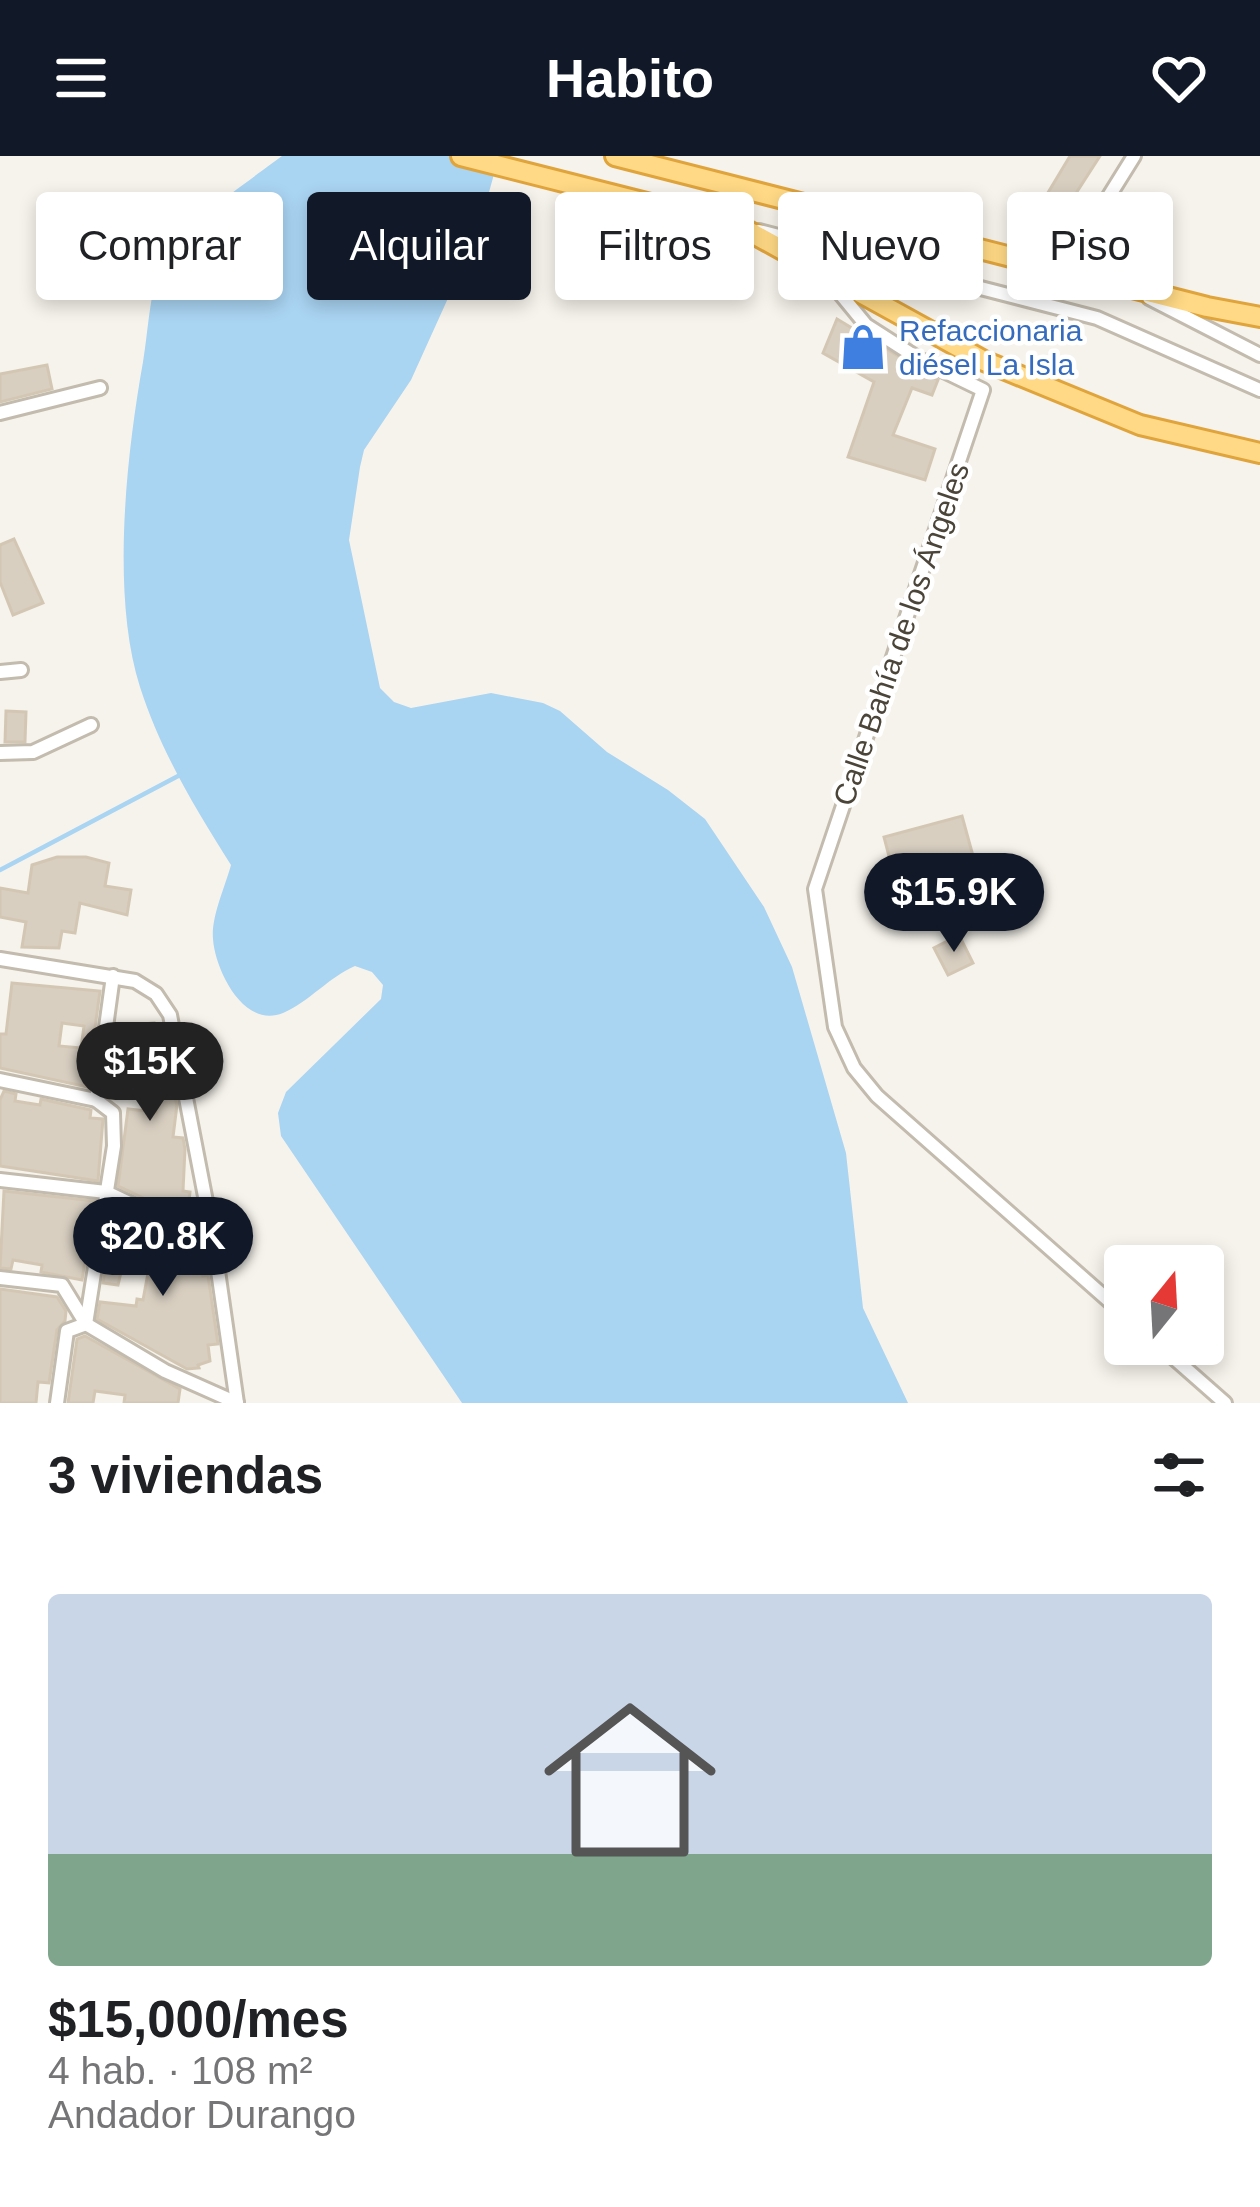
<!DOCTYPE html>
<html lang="es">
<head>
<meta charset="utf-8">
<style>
	:root { --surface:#fff; --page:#f2f2f2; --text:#202124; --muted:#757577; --line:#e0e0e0; --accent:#111827 }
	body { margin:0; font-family:Arial,sans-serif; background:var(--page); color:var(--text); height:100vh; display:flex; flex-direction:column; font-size:45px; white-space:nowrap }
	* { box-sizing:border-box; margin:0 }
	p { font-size:39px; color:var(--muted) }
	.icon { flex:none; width:66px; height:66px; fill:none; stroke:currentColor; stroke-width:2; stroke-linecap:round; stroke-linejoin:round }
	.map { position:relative; height:1247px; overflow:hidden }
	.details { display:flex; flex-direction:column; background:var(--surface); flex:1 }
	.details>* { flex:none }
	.hud { position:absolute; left:36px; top:36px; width:1188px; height:108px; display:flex; gap:24px }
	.needle { width:78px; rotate:18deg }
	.tools { position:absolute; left:1104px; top:1089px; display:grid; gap:24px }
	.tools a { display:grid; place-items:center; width:120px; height:120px; border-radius:12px; background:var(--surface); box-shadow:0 6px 18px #0003; font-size:60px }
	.price { position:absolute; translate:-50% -102px; padding:0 27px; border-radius:42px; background:var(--accent); color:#fff; font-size:39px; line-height:78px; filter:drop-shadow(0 3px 6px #0008) }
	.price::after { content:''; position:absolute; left:50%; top:72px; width:36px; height:27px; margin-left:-18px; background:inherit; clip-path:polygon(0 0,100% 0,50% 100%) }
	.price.active { background:#222; color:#fff }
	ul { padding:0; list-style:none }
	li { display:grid; align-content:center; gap:24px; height:636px; padding:0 48px }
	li+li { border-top:3px solid var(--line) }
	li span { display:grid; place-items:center; height:372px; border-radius:12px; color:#555 }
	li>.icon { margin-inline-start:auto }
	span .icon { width:216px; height:216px; fill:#fffc; stroke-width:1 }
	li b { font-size:51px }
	h2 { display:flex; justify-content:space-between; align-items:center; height:144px; padding:0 48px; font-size:51px }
	.pill { padding:0 42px; border-radius:12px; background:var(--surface); box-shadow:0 6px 18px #0003; font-size:42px; line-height:108px }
	.pill.active { background:var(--accent); color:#fff }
	header { display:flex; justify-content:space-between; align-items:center; height:156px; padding:0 48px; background:var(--accent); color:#fff; font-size:54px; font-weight:800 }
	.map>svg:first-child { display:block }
	.water { fill:#a9d4f2 }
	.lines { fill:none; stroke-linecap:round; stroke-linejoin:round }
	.stream { stroke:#a9d4f2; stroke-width:4.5 }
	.building { fill:#d8cfc1; stroke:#d3c7b4; stroke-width:3; fill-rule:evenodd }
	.minor-casing { stroke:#c2bbae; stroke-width:18 }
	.trunk-casing { stroke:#e0a43c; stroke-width:24 }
	.minor { stroke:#fff; stroke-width:12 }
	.trunk { stroke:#ffd985; stroke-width:18 }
	.labels { text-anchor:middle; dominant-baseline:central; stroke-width:9; stroke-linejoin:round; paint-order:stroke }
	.shop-label { font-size:30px; fill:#366cbe; stroke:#fff; text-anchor:start }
	.street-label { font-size:30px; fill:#4b4439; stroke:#fff }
</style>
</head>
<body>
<header><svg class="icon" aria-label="menu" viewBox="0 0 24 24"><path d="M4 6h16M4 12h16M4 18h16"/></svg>Habito<svg class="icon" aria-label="heart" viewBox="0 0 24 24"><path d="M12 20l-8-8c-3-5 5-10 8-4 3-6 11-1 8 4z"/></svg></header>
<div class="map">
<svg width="1260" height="1247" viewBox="0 0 1260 1247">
	<rect width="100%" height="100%" fill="#f6f3ec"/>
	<!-- water -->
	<path class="water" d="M 282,0 L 499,0 L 478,76 L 411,224 L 364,294 L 360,311 L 349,384 L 380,532 L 394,546 L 411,552 L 491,537 L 543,547 L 560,555 L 607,596 L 668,634 L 705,663 L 764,751 L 792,811 L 846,997 L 863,1152 L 908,1247 L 462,1247 L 281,980 L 278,957 L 286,936 L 381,843 L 383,829 L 372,816 L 355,810 C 329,821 309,846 283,857 C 243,873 215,813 213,783 C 211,761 225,731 231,709 C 195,652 161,596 140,531 C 111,440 126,301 143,206 C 149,171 150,122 168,91 C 177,75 261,16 282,0 Z"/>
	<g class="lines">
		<!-- stream -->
		<path class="stream" d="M 0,714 L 180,619"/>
	</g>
	<!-- building -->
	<g class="building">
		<path d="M 1070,0 L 1100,0 L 1053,73 L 1036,68 L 1051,43 L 1046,40 Z"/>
		<path d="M 837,163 L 938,224 L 932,239 L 912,232 L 893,279 L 935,293 L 925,324 L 848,301 L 874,226 L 823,197 Z"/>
		<path d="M 47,209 L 52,233 L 0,246 L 0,218 Z"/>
		<path d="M 14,383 L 43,447 L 13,459 L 0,426 L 0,389 Z"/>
		<path d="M 6,555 L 26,556 L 25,586 L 5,586 Z"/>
		<path d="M 962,660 L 978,718 L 899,739 L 884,681 Z"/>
		<path d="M 57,701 L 86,701 L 109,707 L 105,730 L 131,734 L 127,759 L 80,747 L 75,777 L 62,775 L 59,792 L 22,791 L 26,766 L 0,761 L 0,732 L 28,737 L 32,709 Z"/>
		<path d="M 959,779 L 973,807 L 948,819 L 934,792 Z"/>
		<path d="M 12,827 L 100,835 L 87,931 L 0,912 L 0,878 L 6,878 ZM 62,867 L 84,870 L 81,892 L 59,890 Z"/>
		<path d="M 154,867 L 155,881 L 163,880 L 166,912 L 177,949 L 173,981 L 183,982 L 185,993 L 183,1035 L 190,1036 L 188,1055 L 169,1054 L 118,1030 L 128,953 L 156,956 L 158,931 L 108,936 L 114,892 L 133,891 L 131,869 Z"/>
		<path d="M 4,935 L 16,938 L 15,945 L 40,949 L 41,943 L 91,954 L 90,962 L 103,963 L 98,1025 L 0,1010 L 0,944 Z"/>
		<path d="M 4,1035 L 95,1045 L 82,1124 L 41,1116 L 42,1109 L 13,1104 L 11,1113 L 0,1112 Z"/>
		<path d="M 113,1063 L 129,1066 L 128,1074 L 145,1077 L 140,1104 L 161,1108 L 169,1085 L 186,1085 L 202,1093 L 203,1120 L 208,1119 L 218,1188 L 208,1189 L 210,1205 L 198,1209 L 199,1212 L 187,1213 L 97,1163 L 100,1146 L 136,1150 L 137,1143 L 143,1144 L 148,1117 L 122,1112 L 118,1129 L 103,1127 Z"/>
		<path d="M 0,1133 L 57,1141 L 66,1155 L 65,1165 L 57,1174 L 49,1227 L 38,1226 L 36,1247 L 0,1247 Z"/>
		<path d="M 85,1180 L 180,1233 L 178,1247 L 124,1247 L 125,1239 L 95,1235 L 93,1247 L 68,1247 L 77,1183 Z"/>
	</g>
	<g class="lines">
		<defs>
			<g id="minor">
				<path d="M 759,75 L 1097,162 L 1260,234"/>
				<path d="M 1063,114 L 1134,0"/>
				<path d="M 829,124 L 866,169 L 919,203 L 983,234 L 815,733 L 835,871 L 854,912 L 877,940 L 1125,1159"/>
				<path d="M 1149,142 L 1260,199"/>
				<path d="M 0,257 L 100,232"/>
				<path d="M 0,516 L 21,514"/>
				<path d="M 0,597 L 33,596 L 91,569"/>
				<path d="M 0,803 L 135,825 L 156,838 L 170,859 L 214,1087 L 237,1247"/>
				<path d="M 0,924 L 96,944"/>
				<path d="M 0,1024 L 106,1036 L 214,1087"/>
				<path d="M 0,1122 L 62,1129 L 86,1168 L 165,1215 L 237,1247"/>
				<path d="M 1158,1188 L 1225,1247"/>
				<path d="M 57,1247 L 67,1175 L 86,1168 L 114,990 L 113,957 L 96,944 L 113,820"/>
			</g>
			<g id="trunk">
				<path d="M 461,0 L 741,71 L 984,205 L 1140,269 L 1260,297"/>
				<path d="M 615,0 L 1207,151 L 1260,161"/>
			</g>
		</defs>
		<!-- minor casing -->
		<use href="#minor" class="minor-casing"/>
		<!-- trunk casing -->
		<use href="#trunk" class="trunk-casing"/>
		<!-- minor -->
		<use href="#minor" class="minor"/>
		<!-- trunk -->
		<use href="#trunk" class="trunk"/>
	</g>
	<!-- icons -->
	<defs>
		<symbol id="shop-bare" viewBox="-9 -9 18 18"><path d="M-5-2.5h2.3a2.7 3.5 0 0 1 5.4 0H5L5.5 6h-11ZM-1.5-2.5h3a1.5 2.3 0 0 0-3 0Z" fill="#3f7fe0" stroke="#fff" stroke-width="2.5" paint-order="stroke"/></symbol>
	</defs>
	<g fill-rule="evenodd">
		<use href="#shop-bare" x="830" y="158" width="66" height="66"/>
	</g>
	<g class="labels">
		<!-- shop labels -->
		<g class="shop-label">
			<text x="899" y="174">Refaccionaria<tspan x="899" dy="34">diésel La Isla</tspan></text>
		</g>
		<!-- street labels -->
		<g class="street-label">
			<text transform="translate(901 478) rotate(-71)">Calle Bahía de los Ángeles</text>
		</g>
	</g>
</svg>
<div class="tools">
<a><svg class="needle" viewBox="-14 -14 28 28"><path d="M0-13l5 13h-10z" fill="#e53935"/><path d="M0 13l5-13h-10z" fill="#757577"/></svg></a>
</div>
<b class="price" style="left:954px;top:799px">$15.9K</b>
<b class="price active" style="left:150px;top:968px">$15K</b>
<b class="price" style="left:163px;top:1143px">$20.8K</b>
<div class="hud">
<a class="pill">Comprar</a>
<a class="pill active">Alquilar</a>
<a class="pill">Filtros</a>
<a class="pill">Nuevo</a>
<a class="pill">Piso</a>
</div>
</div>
<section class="details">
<h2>3 viviendas<svg class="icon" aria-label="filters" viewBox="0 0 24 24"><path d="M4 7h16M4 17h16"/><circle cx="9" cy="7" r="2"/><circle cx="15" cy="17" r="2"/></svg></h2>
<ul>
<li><span style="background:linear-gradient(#c9d6e8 70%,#7fa58c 0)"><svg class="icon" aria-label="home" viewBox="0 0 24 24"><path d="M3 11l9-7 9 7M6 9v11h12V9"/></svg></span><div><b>$15,000/mes</b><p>4 hab. · 108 m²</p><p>Andador Durango</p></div></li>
</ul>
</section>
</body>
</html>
